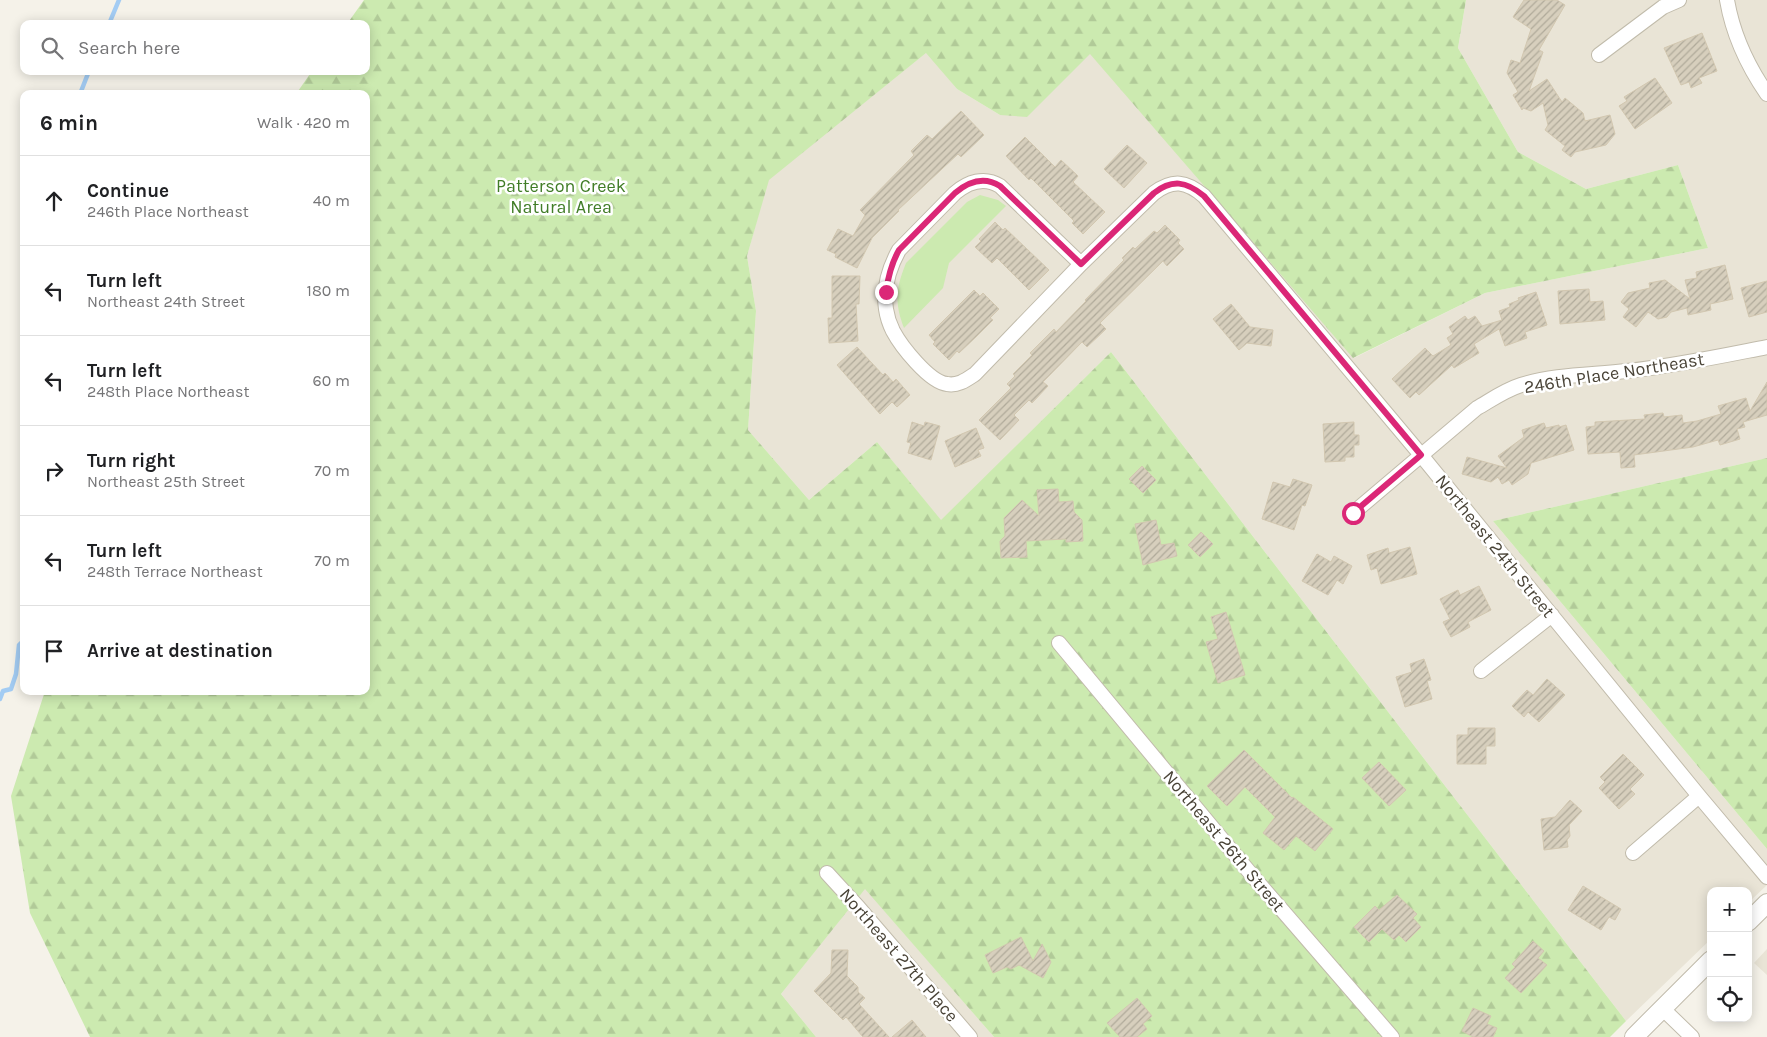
<!DOCTYPE html>
<html lang="en">
<head>
<meta charset="utf-8">
<style>
  body { margin:0; font-family:Karla,sans-serif; background:#f6f6f6; color:#202124 }
  .controls { position:absolute; right:15px; bottom:15px; display:grid; overflow:hidden; border-radius:10px; box-shadow:0 2px 12px #0003 }
  .controls button { width:45px; height:45px; display:grid; place-items:center; padding:0; border:0; border-bottom:1px solid #e0e0e0; background:#fff; color:#202124; font:25px sans-serif }
  .stop { position:absolute; width:15px; height:15px; margin:-11px; border:4px solid #db2777; border-radius:50%; background:#fff }
  .stop.end { background:#db2777; border-color:#fff; box-shadow:0 1px 5px #0008 }
  .list { margin:0; padding:0; list-style:none }
  h2 { display:flex; justify-content:space-between; align-items:center; height:65px; margin:0; padding:0 20px; font-size:21px }
  h2 small { font-size:16px; font-weight:400; color:#757577 }
  .list li { display:grid; grid-template-columns:32px 1fr auto; gap:15px; align-items:center; box-sizing:border-box; height:90px; padding:0 20px; border-top:1px solid #e0e0e0 }
  .list b { display:block; font-size:19px; white-space:nowrap }
  .list p { margin:0; font-size:16px; white-space:nowrap; color:#757577 }
  .list em { font-size:16px; font-style:normal; color:#757577 }
  .icon { flex:none; width:28px; height:28px; fill:none; stroke:currentColor; stroke-width:2; stroke-linecap:round; stroke-linejoin:round }
  .map { position:relative; flex:none; width:1767px; height:1037px; overflow:hidden }
  .search { position:absolute; background:#fff; box-shadow:0 2px 12px #0003; left:20px; top:20px; width:350px; height:55px; display:flex; align-items:center; gap:12px; box-sizing:border-box; padding:0 18px; border-radius:10px; color:#757577; font-size:19px }
  .panel { position:absolute; background:#fff; box-shadow:0 2px 12px #0003; left:20px; top:90px; width:350px; height:605px; border-radius:10px }
  .map>svg:first-child { display:block }
  .residential { fill:#e9e4d6 }
  .green { fill:#cceab0 }
  .forest { fill:url(#forest-firs) }
  .lines { fill:none; stroke-linecap:round; stroke-linejoin:round }
  .stream { stroke:#a3ccf3; stroke-width:4.5 }
  .building { fill:url(#building-hatch); stroke:#d2c7b0 }
  .minor-casing { stroke:#c1bbab; stroke-width:16 }
  .tertiary-casing { stroke:#c1bbab; stroke-width:20 }
  .minor { stroke:#fff; stroke-width:14 }
  .tertiary { stroke:#fff; stroke-width:18 }
  .route { stroke:#db2777; stroke-width:6 }
  .labels { text-anchor:middle; stroke-width:5; stroke-linejoin:round; paint-order:stroke }
  .park-label { font-size:18px; fill:#417d27; stroke:#fff }
  .street-label { font-size:18px; fill:#494337; stroke:#fff }
</style>
</head>
<body>
<div class="map">
<svg width="1767" height="1037" viewBox="0 0 1767 1037">
  <defs>
    <pattern id="forest-firs" width="22" height="20" patternUnits="userSpaceOnUse" patternTransform="scale(1.25)"><rect width="22" height="20" fill="#cceab0"/><path d="M5 1l3.5 6h-7zM16 11l3.5 6h-7z" fill="#b1ca98"/></pattern>
    <pattern id="building-hatch" width="6" height="6" patternUnits="userSpaceOnUse" patternTransform="scale(1.25)"><rect width="6" height="6" fill="#d7cfbd"/><path d="M-1 1l2-2M0 6l6-6M5 7l2-2" fill="none" stroke="#b0aa9a"/></pattern>
  </defs>
  <rect width="100%" height="100%" fill="#f5f2e9"/>
  <path class="residential" d="M1466 0H1767V458L1493 521 1767 849V885L1748 903V891H1711V939L1626 1021 1111 352 941 521 877 442 809 500 748 430 756 311 747 256 768 180 927 52 957 89 1000 115 1090 53 1354 358 1485 293 1708 248 1678 165 1586 189 1518 152 1458 48Z
    M865 888 994 1037H816L781 994Z
    M1767 949V975L1754 963Z"/>
  <path class="green" d="M980 195 998 200 1006 206 949 263 943 288 904 328C894 302 896 288 906 263L967 202Z"/>
  <path class="forest" d="M364 0H1466L1458 48 1518 152 1586 189 1678 165 1708 248 1485 293 1353 358 1090 54 1027 117 1000 115 957 89 926 53 769 180 747 256 756 311 748 430 809 500 877 442 941 520 1111 352 1626 1021 1610 1037H994L865 889 781 994 816 1037H90L30 913 11 796 45 691H366V94H296L312 71H366V24H347Z
    M1767 458V849L1493 521Z"/>
  <g class="lines">
    <path class="stream" d="M109 24 119 0
      M80 94 89 71
      M0 699 3 691 11 689 16 674 19 645 24 640"/>
  </g>
  <path class="building" d="M1524 0H1557L1565 5 1539 50 1543 52 1529 91 1547 79 1562 102 1565 98 1583 113 1585 121 1610 115 1615 134 1606 145 1575 152 1571 157 1562 150 1565 146 1545 130 1548 125 1543 103 1531 111 1523 108 1522 110 1513 95 1518 92 1507 73 1511 60 1520 63 1531 29 1513 17Z
    M1702 33 1717 71 1699 78 1702 83 1691 88 1689 82 1681 85 1664 48Z
    M1655 78 1672 103 1635 129 1619 106 1627 101 1624 97Z
    M961 111 984 135 961 157 958 154 898 210 899 211 872 238 857 268 835 257 836 254 827 250 838 229 853 236 865 215 860 210 914 155 911 151 927 135 932 139Z
    M1025 137 1055 167 1061 160 1078 176 1073 182 1105 212 1083 234 1072 223 1074 221 1031 178 1029 180 1006 156Z
    M1127 145 1147 163 1124 188 1104 169Z
    M995 222 1003 230 1005 228 1049 270 1029 290 997 258 992 263 975 247 981 241 979 239Z
    M1165 225 1180 240 1178 243 1184 249 1167 266 1163 261 1100 323 1106 329 1087 347 1082 342 1043 382 1048 386 1032 403 1029 400 1014 415 1019 420 1000 440 979 420 1011 388 1007 384 1015 376 1013 374 1032 355 1030 353 1054 329 1056 332 1086 301 1085 300 1124 260 1122 258 1133 247 1135 249 1154 231 1157 233Z
    M1725 265 1733 299 1710 304 1711 310 1688 315 1687 308 1671 312 1667 317 1658 319 1648 312 1636 327 1623 317 1629 309 1621 302 1628 293 1650 288 1649 283 1665 280 1690 299 1685 280 1697 278 1696 272Z
    M832 276H860L859 304H856L858 341 829 343 828 318H832Z
    M1767 281V312L1749 317 1741 288Z
    M1589 289 1590 302 1603 301 1605 320 1560 324 1558 291Z
    M974 290 980 296 983 293 999 309 990 318 993 320 978 335 959 353 957 351 949 360 933 344 935 342 929 335Z
    M1536 292 1547 325 1525 332 1527 338 1505 346 1499 329 1474 344 1479 353 1454 368 1452 365 1419 395 1416 392 1410 398 1392 379 1425 348 1433 356 1451 345 1447 338 1453 334 1449 327 1465 316 1468 320 1475 316 1482 326 1502 320 1499 311 1510 307 1509 304 1519 300 1518 298Z
    M1231 304 1250 327 1273 330 1271 346 1247 343 1239 350 1213 319Z
    M857 347 883 375 885 373 893 382 896 379 910 395 897 407 892 402 880 414 837 365Z
    M1767 382V415L1743 422 1745 427 1737 429 1740 439 1720 445 1718 440 1693 447 1634 455 1635 467 1621 468 1620 452 1588 454 1586 427 1595 426V422L1645 419 1644 415 1663 413 1664 417 1682 415 1683 423 1697 421 1721 414 1718 406 1746 398 1750 411Z
    M912 422 924 426 925 422 940 426 931 460 908 453 911 443 907 442Z
    M1354 422V435H1359V445H1354V457H1345V461L1325 462 1323 424Z
    M1544 423 1546 428 1559 425V427L1566 425 1574 450 1531 463 1528 474 1512 485 1509 480 1502 484 1498 477 1491 482 1462 474 1467 457 1507 468 1498 456 1524 437 1522 430Z
    M976 428 984 448 978 450 981 456 955 467 945 441Z
    M1142 466 1156 480 1143 493 1129 479Z
    M1293 479 1312 485 1305 506 1302 505 1294 530 1262 519 1273 482 1290 487Z
    M1058 489 1059 502 1073 501 1074 512 1082 520 1083 541 1066 542V539L1026 541 1027 557 1001 558 1000 541 1005 536 1004 518 1022 500 1039 516 1037 490Z
    M1156 520 1161 545 1174 543 1177 556 1143 565 1135 524Z
    M1201 532 1213 544 1200 557 1188 545Z
    M1410 547 1417 574 1381 584 1377 568 1371 570 1367 555 1388 548 1389 553Z
    M1317 554 1331 562 1334 556 1352 566 1343 584 1337 580 1328 595 1302 581Z
    M1479 586 1491 610 1468 622 1470 627 1451 637 1443 622 1450 619 1440 599 1458 590 1460 595Z
    M1226 612 1245 675 1218 683 1206 642 1218 639 1211 617Z
    M1424 659 1431 680 1427 681 1432 699 1405 707 1396 677 1412 672 1410 664Z
    M1547 679 1565 695 1539 722 1528 712 1524 717 1512 706 1527 690 1533 695Z
    M1468 728H1495V746H1486V764H1457V735H1468Z
    M1244 750 1292 798 1293 797 1333 829 1315 851 1296 836 1284 850 1263 833 1275 817 1245 787 1227 806 1207 786Z
    M1623 754 1644 775 1630 789 1635 794 1619 809 1599 788 1605 782 1600 777Z
    M1379 762 1406 790 1389 806 1362 778Z
    M1570 800 1582 811 1569 825 1570 836 1567 840 1568 847 1544 850 1541 819 1555 817Z
    M1583 886 1621 909 1615 920 1609 917 1601 930 1568 910Z
    M1397 895 1417 914 1413 918 1421 927 1406 942 1399 935 1394 940 1382 929 1369 942 1354 927 1375 906 1379 910Z
    M1021 937 1033 961 1042 944 1051 962 1043 978 1019 965 1011 969 1007 967 993 973 985 955Z
    M1533 941 1544 951 1538 958 1547 965 1521 993 1505 978 1515 967 1512 964Z
    M832 950H848L847 976 858 987V992L865 998 859 1004 889 1037H863L846 1017 843 1020 814 991 831 973Z
    M1137 998 1152 1016 1143 1024 1147 1029 1137 1037H1120L1107 1023Z
    M1473 1008 1491 1016 1487 1024 1497 1028 1493 1037H1473L1462 1031Z
    M912 1020 926 1037H892Z"/>
  <g class="lines">
    <g class="minor-casing">
      <path id="minor" d="M1727 0C1733 35 1747 65 1767 94
        M1599 55 1663 7 1679 0
        M1081 264 1000 186C984 176 968 182 955 193L899 250C889 268 883 289 886 309 887 316 890 325 893 331 901 346 929 382 947 384 958 386 966 380 975 374L1081 264 1154 193C1173 179 1186 181 1204 196L1421 455 1699 796 1767 877
        M1353 513 1477 408C1491 400 1505 390 1521 385 1555 374 1592 375 1627 371 1674 366 1721 356 1767 347
        M1059 643 1256 880 1392 1037
        M1481 671 1552 615
        M1633 853 1699 796
        M827 873 859 908 970 1037
        M1663 1009 1692 1037"/>
    </g>
    <g class="tertiary-casing">
      <path id="tertiary" d="M1748 922 1767 903
        M1634 1037 1711 960"/>
    </g>
    <use href="#minor" class="minor"/>
    <use href="#tertiary" class="tertiary"/>
  </g>
  <g class="lines">
    <path class="route" d="M886 292C888 277 891 264 899 250L955 193C968 182 984 176 1000 186L1081 264 1154 193C1172 179 1186 181 1204 196L1421 455 1353 513"/>
  </g>
  <g class="labels">
    <g class="park-label">
      <text x="561" y="192">Patterson Creek<tspan x="561" dy="21">Natural Area</tspan></text>
    </g>
    <g class="street-label">
      <text transform="translate(1614 373) rotate(-9)" y="6">246th Place Northeast</text>
      <text transform="translate(1495 546) rotate(51)" y="6">Northeast 24th Street</text>
      <text transform="translate(1224 841) rotate(50)" y="6">Northeast 26th Street</text>
      <text transform="translate(899 955) rotate(49)" y="6">Northeast 27th Place</text>
    </g>
  </g>
</svg>
<div class="controls">
<button>+</button>
<button>−</button>
<button><svg class="icon" aria-label="locate" viewBox="0 0 24 24"><circle cx="12" cy="12" r="6"/><path d="M12 2v4M12 18v4M2 12h4M18 12h4"/></svg></button>
</div>
<div class="stop" style="left:1353px;top:513px"></div>
<div class="stop end" style="left:886px;top:292px"></div>
<div class="search"><svg class="icon" aria-label="search" viewBox="0 0 24 24"><circle cx="10" cy="10" r="6"/><path d="M15 15l6 6"/></svg>Search here</div>
<section class="panel">
<h2>6 min<small>Walk · 420 m</small></h2>
<ul class="list">
<li><svg class="icon" aria-label="ahead" viewBox="0 0 24 24"><path d="M12 20V5M6 11l6-6 6 6"/></svg><div><b>Continue</b><p>246th Place Northeast</p></div><em>40 m</em></li>
<li><svg class="icon" aria-label="left" viewBox="0 0 24 24"><path d="M17 20v-9H6M10 6l-5 5 5 5"/></svg><div><b>Turn left</b><p>Northeast 24th Street</p></div><em>180 m</em></li>
<li><svg class="icon" aria-label="left" viewBox="0 0 24 24"><path d="M17 20v-9H6M10 6l-5 5 5 5"/></svg><div><b>Turn left</b><p>248th Place Northeast</p></div><em>60 m</em></li>
<li><svg class="icon" aria-label="right" viewBox="0 0 24 24"><path d="M7 20v-9h11M14 6l5 5-5 5"/></svg><div><b>Turn right</b><p>Northeast 25th Street</p></div><em>70 m</em></li>
<li><svg class="icon" aria-label="left" viewBox="0 0 24 24"><path d="M17 20v-9H6M10 6l-5 5 5 5"/></svg><div><b>Turn left</b><p>248th Terrace Northeast</p></div><em>70 m</em></li>
<li><svg class="icon" aria-label="arrive" viewBox="0 0 24 24"><path d="M6 21V4h12l-3 4 3 4H6"/></svg><div><b>Arrive at destination</b></div></li>
</ul>
</section>
</div>
</body>
</html>
